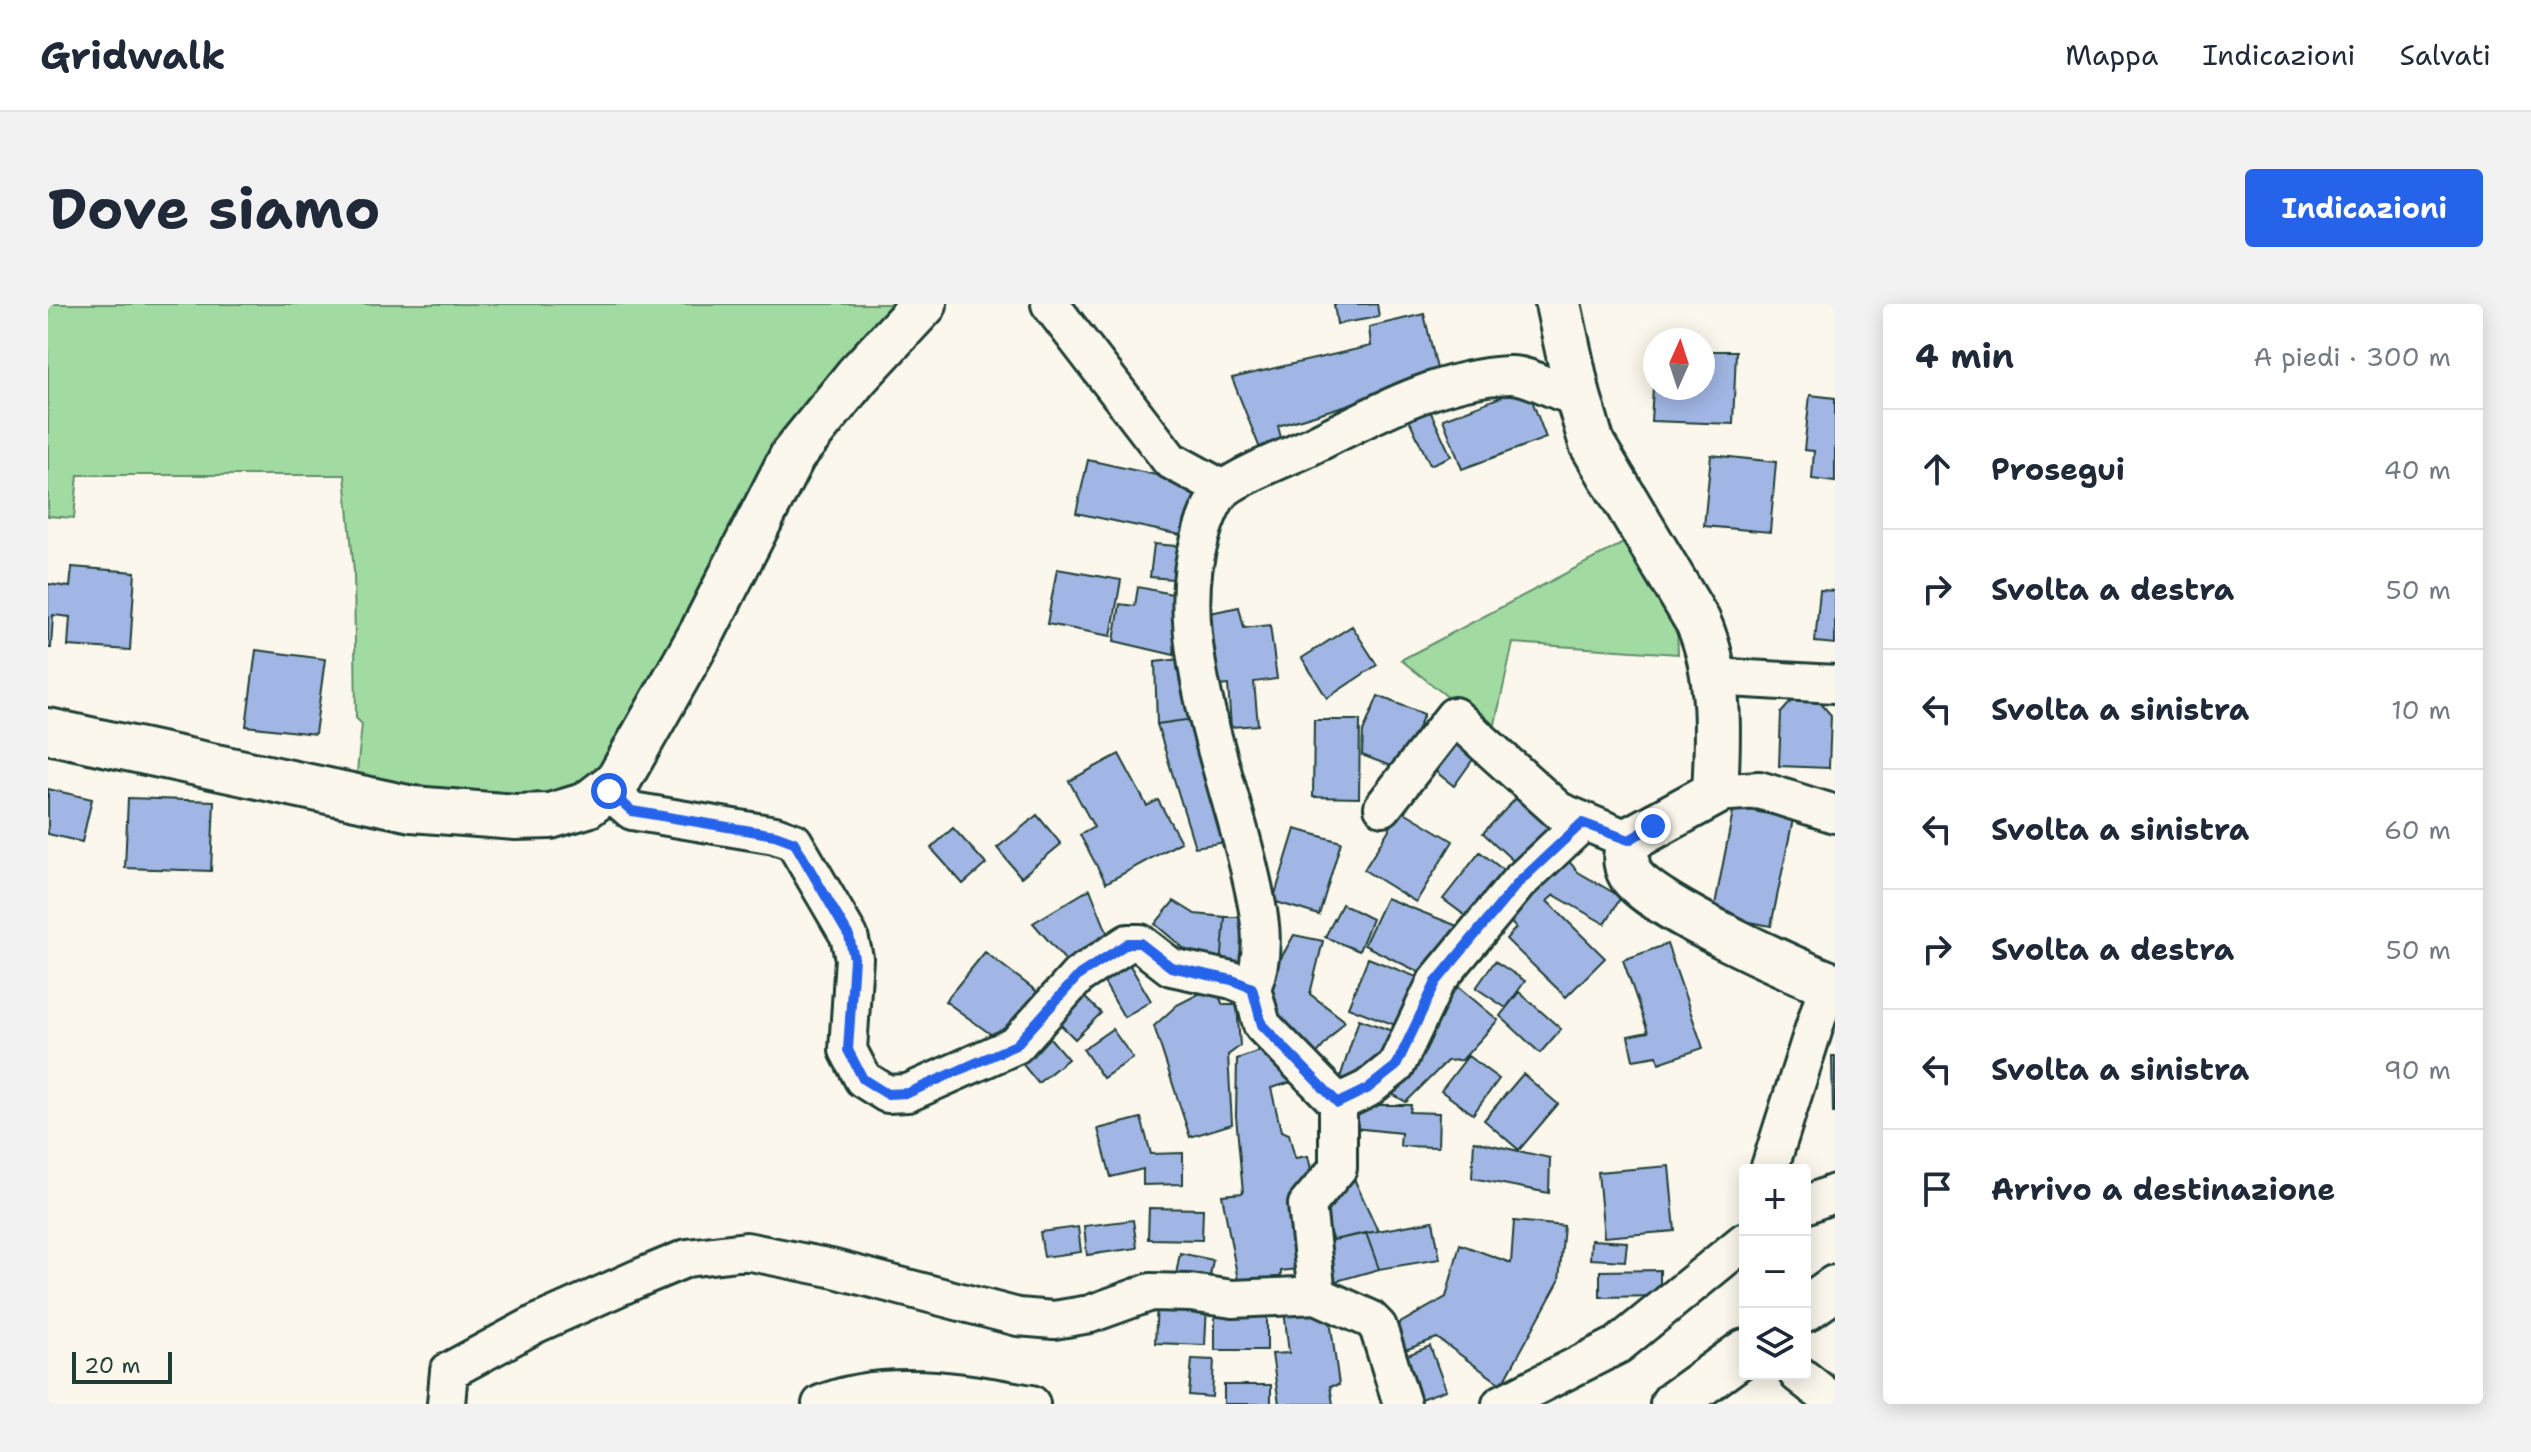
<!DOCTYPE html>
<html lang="it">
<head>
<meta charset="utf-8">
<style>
  body { margin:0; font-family:"Shantell Sans",sans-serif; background:#f2f2f3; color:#1f2937 }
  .controls { position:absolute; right:24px; bottom:24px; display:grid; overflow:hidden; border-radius:8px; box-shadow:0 4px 20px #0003 }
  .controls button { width:72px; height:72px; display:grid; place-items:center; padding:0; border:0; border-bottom:2px solid #e0e1e3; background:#fff; color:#1f2937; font:40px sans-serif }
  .compass { position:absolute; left:1595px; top:24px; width:72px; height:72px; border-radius:50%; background:#fff; box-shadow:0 4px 20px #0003; rotate:3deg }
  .scale { position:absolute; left:24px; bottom:20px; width:100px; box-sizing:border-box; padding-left:8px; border:4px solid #1f3d34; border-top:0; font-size:22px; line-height:28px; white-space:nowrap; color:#1f3d34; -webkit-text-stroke:6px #fbf7ec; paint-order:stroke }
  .stop { position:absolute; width:24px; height:24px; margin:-18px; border:6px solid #2563eb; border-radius:50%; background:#fff }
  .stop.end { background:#2563eb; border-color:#fff; box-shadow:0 2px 8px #0008 }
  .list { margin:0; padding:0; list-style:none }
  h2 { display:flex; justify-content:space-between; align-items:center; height:104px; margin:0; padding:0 32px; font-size:34px }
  h2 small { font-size:26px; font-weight:400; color:#747a83 }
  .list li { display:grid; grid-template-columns:52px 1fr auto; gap:24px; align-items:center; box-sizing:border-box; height:120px; padding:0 32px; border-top:2px solid #e0e1e3 }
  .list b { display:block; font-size:30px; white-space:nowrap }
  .list em { font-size:26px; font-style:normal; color:#747a83 }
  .icon { flex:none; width:44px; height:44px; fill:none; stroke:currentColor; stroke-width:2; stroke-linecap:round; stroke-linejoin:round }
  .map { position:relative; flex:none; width:1787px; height:1100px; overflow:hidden; border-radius:8px }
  header { display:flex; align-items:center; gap:48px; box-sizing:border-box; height:112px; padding:0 40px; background:#fff; border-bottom:2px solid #e0e1e3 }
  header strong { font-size:38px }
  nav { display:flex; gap:44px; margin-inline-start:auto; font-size:28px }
  .intro { display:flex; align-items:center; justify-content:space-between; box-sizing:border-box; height:192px; padding:0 48px }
  h1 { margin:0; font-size:56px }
  .button { padding:20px 36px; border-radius:8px; background:#2563eb; color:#fff; font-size:28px; font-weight:700 }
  main { display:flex; gap:48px; padding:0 48px }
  aside { flex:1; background:#fff; border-radius:8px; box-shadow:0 4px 20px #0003 }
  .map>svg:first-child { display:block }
  .green { fill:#a1dba1; stroke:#608c6a; stroke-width:2 }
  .building { fill:#a1b6e4; stroke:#1f3d34; stroke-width:2 }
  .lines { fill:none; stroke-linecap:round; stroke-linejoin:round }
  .minor-casing { stroke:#1f3d34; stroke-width:42 }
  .tertiary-casing { stroke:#1f3d34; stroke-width:50 }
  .minor { stroke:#fbf7ec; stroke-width:36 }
  .tertiary { stroke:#fbf7ec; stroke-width:44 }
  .route { stroke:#2563eb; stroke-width:10 }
</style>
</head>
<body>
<header>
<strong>Gridwalk</strong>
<nav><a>Mappa</a><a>Indicazioni</a><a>Salvati</a></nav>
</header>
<div class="intro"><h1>Dove siamo</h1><a class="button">Indicazioni</a></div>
<main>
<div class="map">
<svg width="1787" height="1100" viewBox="0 0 1787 1100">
  <rect width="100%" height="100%" fill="#fbf7ec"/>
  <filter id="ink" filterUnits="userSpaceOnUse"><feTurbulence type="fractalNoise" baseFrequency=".0125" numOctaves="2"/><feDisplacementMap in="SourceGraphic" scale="16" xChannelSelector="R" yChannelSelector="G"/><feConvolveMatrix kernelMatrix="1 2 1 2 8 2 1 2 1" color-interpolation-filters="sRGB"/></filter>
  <g filter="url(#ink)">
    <path class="green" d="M0 0H856L560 465 532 490 483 498 307 487 314 420 308 414 306 268 297 171H30L26 214 0 212Z
      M1579 237 1629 321 1630 350 1465 339 1445 429 1353 356Z"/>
    <path class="building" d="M1286 0H1329L1331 13 1289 20Z
      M1376 10 1391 73 1230 122 1235 142 1215 152 1184 74 1323 42 1321 23Z
      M1655 47H1688L1685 120 1603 117 1605 83 1655 84Z
      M1479 83 1498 134 1414 165 1395 115Z
      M1762 91 1787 94V178L1764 175 1766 147 1756 146Z
      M1379 100 1403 152 1382 161 1358 109Z
      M1663 151 1728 158 1722 228 1656 222Z
      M1040 156 1158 182 1147 234 1028 209Z
      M1106 240 1139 243 1136 276 1102 273Z
      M24 263 87 268 82 346 20 342 22 313 5 311 3 344H0V280L22 283Z
      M1009 265 1073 276 1063 332 999 320Z
      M1090 283 1134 292 1126 351 1066 337 1072 300 1087 302Z
      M1772 286 1787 287V340L1767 338Z
      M1191 303 1196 324 1222 321 1229 375 1206 378 1210 421 1183 423 1180 381 1171 382 1167 346 1157 310Z
      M1304 322 1329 361 1279 394 1254 354Z
      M208 346 277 355 267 430 198 422Z
      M1141 354 1152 414 1109 420 1107 358Z
      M1330 392 1376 410 1353 466 1314 451 1315 428Z
      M1747 393 1768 394 1783 411 1781 464 1731 462 1733 409Z
      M1152 414 1185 537 1147 543 1109 420Z
      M1266 416H1312L1311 494 1265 493Z
      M1405 434 1428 451 1406 482 1383 464Z
      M1071 450 1099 502 1110 496 1133 538 1058 579 1032 531 1046 523 1021 477Z
      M0 485 44 495 34 538 0 530Z
      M1475 487 1511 521 1472 563 1435 529Z
      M80 494 166 497 163 567 77 564Z
      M1686 503 1745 515 1723 622 1665 611Z
      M1353 506 1405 537 1368 598 1316 566Z
      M989 511 1013 540 973 573 949 544Z
      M905 524 938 560 915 580 883 544Z
      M1247 525 1293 538 1271 611 1225 597Z
      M1512 547 1530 568 1573 593 1557 620 1506 591 1499 597 1557 654 1518 693 1458 635 1468 624 1456 611Z
      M1432 548 1463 572 1427 619 1395 595Z
      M1042 585 1064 641 1024 664 985 619Z
      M1338 594 1412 623 1377 671 1316 641Z
      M1126 597 1147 610 1177 613 1173 663 1159 664 1107 620Z
      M1294 600 1324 615 1311 647 1277 633Z
      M1177 613H1203L1204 665 1173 663Z
      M1246 631 1275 637 1262 690 1297 717 1266 753 1221 702 1219 679Z
      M1619 640 1655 744 1611 759 1609 752 1585 756 1580 732 1600 728 1575 656Z
      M937 648 1000 696 959 742 897 697Z
      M1077 653 1103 697 1076 713 1050 668Z
      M1320 654 1379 677 1360 726 1300 703Z
      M1447 657 1477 677 1458 704 1428 684Z
      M1402 676 1450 716 1414 756 1399 757 1358 798 1334 784Z
      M1166 682 1175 701H1189L1192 742 1180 751 1184 820 1142 833 1106 722 1129 701Z
      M1030 687 1053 709 1027 735 1004 712Z
      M1471 688 1513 725 1492 749 1452 712Z
      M1311 715 1355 731 1304 788 1291 777Z
      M1064 725 1085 754 1055 774 1035 745Z
      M996 727 1020 755 990 779 967 751Z
      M1220 744 1254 775 1223 784 1233 827 1241 830 1247 854 1260 852 1267 883 1249 965 1233 967 1232 991 1193 992 1174 891 1195 889 1188 812 1189 755Z
      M1420 752 1451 775 1425 810 1393 787Z
      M1784 752H1787V809H1785Z
      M1475 770 1510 800 1471 846 1436 816Z
      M1311 801H1363L1362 808 1391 809 1390 843 1352 842 1353 829 1306 824Z
      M1093 814 1103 850 1135 849V880L1095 881V865L1063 873 1050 825Z
      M1426 837 1502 854 1501 889 1424 874Z
      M1621 862 1627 927 1556 933 1550 868Z
      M1302 866 1330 927 1285 936 1271 908Z
      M1101 904 1155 905 1154 936 1100 935Z
      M1271 908 1285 936 1318 929 1331 965 1278 980Z
      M1085 916 1089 944 1039 951 1036 922Z
      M1385 917 1392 955 1331 965 1318 929Z
      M1466 917 1516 922 1511 977 1454 1081 1389 1034 1352 1048 1340 1026 1398 993 1412 940 1463 959Z
      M1030 923 1033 948 996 953 992 928Z
      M1543 936 1579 938 1577 957 1542 955Z
      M1132 949 1165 956 1160 982 1127 976Z
      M1612 966V992L1552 993V967Z
      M1109 999 1159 1001 1157 1041 1107 1039Z
      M1280 1001 1291 1081 1282 1082 1285 1100H1231L1224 1050 1241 1049 1236 1006Z
      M1167 1004H1219V1046H1167Z
      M1382 1042 1398 1086 1358 1100 1342 1058Z
      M1144 1055 1166 1056 1164 1093 1141 1091Z
      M1176 1081H1223V1100H1176Z"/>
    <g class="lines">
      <g class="minor-casing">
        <path id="minor" d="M1002 0 1122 156 1175 185
          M1665 373 1787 380
          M561 487 584 507 727 531 746 538 801 632 806 654 800 746 815 775 839 790 860 789 968 741 1031 671 1080 639H1092L1123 663 1184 676 1204 684 1214 721 1290 799V864L1259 901 1269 991 1322 1015 1330 1023 1354 1100
          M1667 489 1711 486 1787 510
          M1335 503 1406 412 1511 507 1581 536
          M1204 684C1221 643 1210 602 1200 560 1177 465 1122 329 1152 235 1156 219 1164 197 1175 186 1189 173 1237 154 1257 145 1320 114 1388 74 1461 71 1484 70 1507 90 1530 92
          M1290 799 1319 785 1348 762 1388 678 1470 579 1534 519
          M1721 866 1780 680
          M1757 901 1787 889
          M1750 1070 1787 1099
          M398 1100 401 1067 488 1020 591 974 639 954 698 947 783 964 970 1013 1006 1016 1042 1010 1103 988 1142 989 1185 995 1269 991
          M773 1100C838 1073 916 1088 983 1100
          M1453 1100 1570 1041 1697 937"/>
      </g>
      <g class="tertiary-casing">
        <path id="tertiary" d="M1510 0 1530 92 1544 140 1650 318C1673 369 1670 434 1667 489L1581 536C1578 549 1576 559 1583 571 1598 600 1751 669 1787 682
          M0 427 364 505 468 513 502 512 539 501 570 477 655 327 745 151 809 72 876 0
          M1757 1005 1787 984
          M1625 1100 1697 1048"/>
      </g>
      <use href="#minor" class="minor"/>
      <use href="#tertiary" class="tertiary"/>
    </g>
  </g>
  <g class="lines" filter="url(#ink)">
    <path class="route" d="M561 487 584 507 727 531 746 538 801 632 806 654 800 746 815 775 839 790 860 789 968 741 1031 671 1080 639H1092L1123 663 1184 676 1204 684 1214 721 1290 799 1319 785 1348 762 1388 678 1470 579 1534 519 1581 536 1605 522"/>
  </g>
</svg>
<div class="controls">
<button>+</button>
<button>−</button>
<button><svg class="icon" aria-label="layers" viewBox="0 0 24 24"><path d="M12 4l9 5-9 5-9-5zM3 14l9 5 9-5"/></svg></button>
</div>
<svg class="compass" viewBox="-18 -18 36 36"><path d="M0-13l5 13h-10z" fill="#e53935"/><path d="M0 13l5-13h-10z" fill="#747a83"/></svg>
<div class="scale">20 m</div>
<div class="stop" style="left:561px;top:487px"></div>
<div class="stop end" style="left:1605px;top:522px"></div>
</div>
<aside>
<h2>4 min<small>A piedi · 300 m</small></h2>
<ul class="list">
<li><svg class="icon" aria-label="ahead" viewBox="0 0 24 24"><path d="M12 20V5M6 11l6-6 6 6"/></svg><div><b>Prosegui</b></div><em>40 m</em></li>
<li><svg class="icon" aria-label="right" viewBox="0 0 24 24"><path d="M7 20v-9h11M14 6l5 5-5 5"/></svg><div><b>Svolta a destra</b></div><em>50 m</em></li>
<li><svg class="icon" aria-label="left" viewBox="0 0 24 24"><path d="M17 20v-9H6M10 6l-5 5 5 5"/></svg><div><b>Svolta a sinistra</b></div><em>10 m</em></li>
<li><svg class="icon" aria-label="left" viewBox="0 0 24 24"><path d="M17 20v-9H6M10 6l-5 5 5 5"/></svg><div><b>Svolta a sinistra</b></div><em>60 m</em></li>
<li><svg class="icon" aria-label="right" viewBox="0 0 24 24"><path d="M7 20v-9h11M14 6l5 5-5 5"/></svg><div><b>Svolta a destra</b></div><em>50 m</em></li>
<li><svg class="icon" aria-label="left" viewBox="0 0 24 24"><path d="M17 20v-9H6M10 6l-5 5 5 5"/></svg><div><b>Svolta a sinistra</b></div><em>90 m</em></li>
<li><svg class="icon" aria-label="arrive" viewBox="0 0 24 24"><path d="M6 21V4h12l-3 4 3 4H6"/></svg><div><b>Arrivo a destinazione</b></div></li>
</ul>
</aside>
</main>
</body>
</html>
